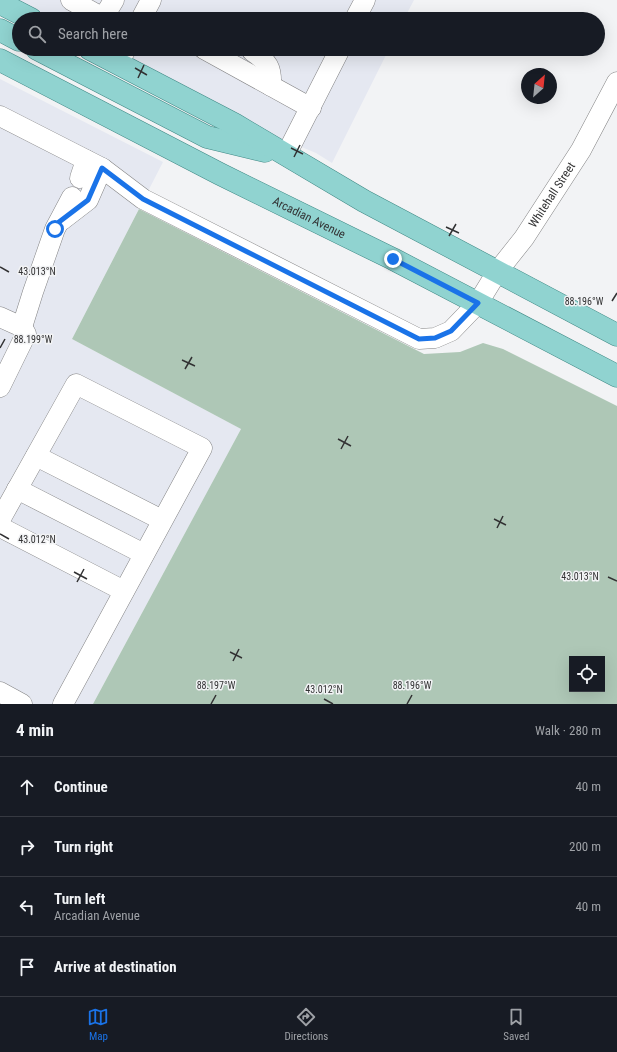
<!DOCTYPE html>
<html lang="en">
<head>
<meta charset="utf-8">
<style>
  body { margin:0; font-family:"Roboto Condensed",sans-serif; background:#242831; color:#f1f3f6 }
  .controls { position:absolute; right:12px; bottom:12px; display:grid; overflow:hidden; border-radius:0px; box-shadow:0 4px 16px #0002 }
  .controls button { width:36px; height:36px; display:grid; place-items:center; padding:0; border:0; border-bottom:1px solid #363941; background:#171b24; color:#f1f3f6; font:20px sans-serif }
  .compass { position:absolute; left:521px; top:68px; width:36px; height:36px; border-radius:50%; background:#171b24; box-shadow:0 4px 16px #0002; rotate:27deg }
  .stop { position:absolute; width:12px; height:12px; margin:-9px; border:3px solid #1a73e8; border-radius:50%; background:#fff }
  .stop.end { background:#1a73e8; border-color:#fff; box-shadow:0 1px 4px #0008 }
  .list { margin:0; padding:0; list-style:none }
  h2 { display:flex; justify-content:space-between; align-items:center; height:52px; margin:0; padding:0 16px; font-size:17px }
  h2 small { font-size:13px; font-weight:400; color:#9ea1a6 }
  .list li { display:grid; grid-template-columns:26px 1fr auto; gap:12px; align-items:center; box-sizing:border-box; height:60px; padding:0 16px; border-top:1px solid #363941 }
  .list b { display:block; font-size:15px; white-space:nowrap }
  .list p { margin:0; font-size:13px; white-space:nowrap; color:#9ea1a6 }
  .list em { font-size:13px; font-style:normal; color:#9ea1a6 }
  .icon { flex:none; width:22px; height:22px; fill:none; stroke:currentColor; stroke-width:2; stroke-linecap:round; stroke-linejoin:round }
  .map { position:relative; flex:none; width:617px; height:704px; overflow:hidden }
  .search { position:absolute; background:#171b24; box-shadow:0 4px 16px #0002; left:12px; right:12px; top:12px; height:44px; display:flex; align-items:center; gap:10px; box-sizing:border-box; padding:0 14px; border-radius:22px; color:#9ea1a6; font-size:15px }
  .sheet { height:292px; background:#171b24 }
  nav { display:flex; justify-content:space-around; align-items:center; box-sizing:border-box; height:56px; border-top:1px solid #363941; background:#171b24; font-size:11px; color:#9ea1a6 }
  nav a { display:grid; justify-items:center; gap:2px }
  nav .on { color:#1a73e8 }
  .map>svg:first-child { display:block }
  .built { fill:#e5e8f1 }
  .green { fill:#aec7b6; fill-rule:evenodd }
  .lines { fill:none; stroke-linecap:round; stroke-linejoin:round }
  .minor-casing { stroke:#838384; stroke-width:21 }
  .major-casing { stroke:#3f8884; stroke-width:23 }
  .minor { stroke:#fff; stroke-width:20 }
  .major { stroke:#90d3d0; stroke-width:22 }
  .route { stroke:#1a73e8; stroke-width:5 }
  .ticks { fill:none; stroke:#323233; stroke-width:1.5 }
  .labels { text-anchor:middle; stroke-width:3; stroke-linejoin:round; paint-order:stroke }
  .street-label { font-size:12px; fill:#323233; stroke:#f2f3f5 }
  .ticks-label { font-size:10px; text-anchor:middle; fill:#323233; stroke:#f2f3f5; stroke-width:3; stroke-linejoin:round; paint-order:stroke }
</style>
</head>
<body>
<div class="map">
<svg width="617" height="704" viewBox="0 0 617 704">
  <rect width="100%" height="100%" fill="#f2f3f5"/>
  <path class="built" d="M19 0H414L404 19H52L27 6Z
    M110 49H389L332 163 316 153 263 131Z
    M0 79 163 162 72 339 241 429 93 704H0Z"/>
  <path class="green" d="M139 209 424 354 460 352 483 343 503 349 617 406V704H93L241 429 72 339ZM572 659H602V689H572Z"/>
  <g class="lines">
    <g class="minor-casing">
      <g id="minor">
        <path d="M71 0 103 18 114 0"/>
        <path d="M141 19 151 0"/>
        <path d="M355 19 365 0"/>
        <path d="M204 49 311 108"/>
        <path d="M252 51C268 62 272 67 271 86"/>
        <path d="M118 64 126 49"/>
        <path id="s1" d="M0 116 102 168 143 199 419 339 435 338 451 331 478 303 497 272 524 238 581 150 617 82"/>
        <path d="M286 155 340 49"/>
        <path d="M80 178 86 160"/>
        <path d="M62 220 88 200 102 168"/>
        <path d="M0 317 22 327 26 334 0 387"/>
        <path d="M22 327 33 292 55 229 72 197"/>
        <path d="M36 456 162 520"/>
        <path d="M17 489 144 554"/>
        <path d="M0 520 76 384 202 448 63 704"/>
        <path d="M0 527 124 591"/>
        <path d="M0 692 22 704"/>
      </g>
    </g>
    <g class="major-casing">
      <g id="major">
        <path d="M0 3 31 19"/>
        <path d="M0 30 19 40"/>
        <path d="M37 49 207 137 265 151"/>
        <path d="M90 49 234 124 364 201 617 335"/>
        <path id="s2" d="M0 60 220 174 393 259 617 376"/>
      </g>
    </g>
    <use href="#minor" class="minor"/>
    <use href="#major" class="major"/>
  </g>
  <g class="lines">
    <path class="route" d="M55 229 59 222 88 200 102 168 143 199 419 339 435 338 451 331 478 303 393 259"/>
  </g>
  <path class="ticks" d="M135 68 147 75M138 78 144 65M291 148 303 154M294 157 300 145M446 227 459 233M449 236 456 224M0 267 9 272M612 301 617 293M0 348 5 339M182 360 195 366M185 369 192 357M338 439 351 446M341 449 348 436M494 519 506 525M497 528 503 516M0 534 9 539M74 572 87 579M608 577 617 581M77 582 84 569M230 652 242 658M233 661 239 649M324 699 333 704M211 704 216 695M407 704 412 695"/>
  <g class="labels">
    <g class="street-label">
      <text dy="4" stroke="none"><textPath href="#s1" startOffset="679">Whitehall Street</textPath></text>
      <text dy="4" stroke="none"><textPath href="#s2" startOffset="347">Arcadian Avenue</textPath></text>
    </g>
  </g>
  <g class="ticks-label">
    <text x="37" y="275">43.013°N</text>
    <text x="584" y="305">88.196°W</text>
    <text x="33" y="343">88.199°W</text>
    <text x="37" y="543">43.012°N</text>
    <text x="580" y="580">43.013°N</text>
    <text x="216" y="689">88.197°W</text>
    <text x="412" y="689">88.196°W</text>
    <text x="324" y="693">43.012°N</text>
  </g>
</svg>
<div class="controls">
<button><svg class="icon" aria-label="locate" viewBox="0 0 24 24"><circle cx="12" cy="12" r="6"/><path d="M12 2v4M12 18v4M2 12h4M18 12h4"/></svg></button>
</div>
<svg class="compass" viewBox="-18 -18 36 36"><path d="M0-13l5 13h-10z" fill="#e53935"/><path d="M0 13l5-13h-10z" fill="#9ea1a6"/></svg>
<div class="stop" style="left:55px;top:229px"></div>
<div class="stop end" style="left:393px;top:259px"></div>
<div class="search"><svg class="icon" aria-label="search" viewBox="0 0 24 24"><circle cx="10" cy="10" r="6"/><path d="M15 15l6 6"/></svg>Search here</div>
</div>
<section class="sheet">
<h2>4 min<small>Walk · 280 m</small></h2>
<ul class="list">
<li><svg class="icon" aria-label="ahead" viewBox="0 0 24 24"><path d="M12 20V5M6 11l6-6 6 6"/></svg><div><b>Continue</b></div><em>40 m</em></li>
<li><svg class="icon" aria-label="right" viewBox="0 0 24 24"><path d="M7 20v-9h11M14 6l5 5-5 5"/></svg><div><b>Turn right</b></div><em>200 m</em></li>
<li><svg class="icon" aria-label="left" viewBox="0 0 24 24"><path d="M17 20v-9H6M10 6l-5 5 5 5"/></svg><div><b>Turn left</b><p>Arcadian Avenue</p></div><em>40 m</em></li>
<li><svg class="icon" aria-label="arrive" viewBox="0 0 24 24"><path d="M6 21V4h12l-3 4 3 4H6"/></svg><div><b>Arrive at destination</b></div></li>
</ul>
</section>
<nav>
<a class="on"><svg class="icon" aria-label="map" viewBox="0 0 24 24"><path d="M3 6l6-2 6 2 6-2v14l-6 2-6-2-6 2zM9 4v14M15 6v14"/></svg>Map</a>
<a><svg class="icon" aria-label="directions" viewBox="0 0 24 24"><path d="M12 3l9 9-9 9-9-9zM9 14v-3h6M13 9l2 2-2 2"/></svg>Directions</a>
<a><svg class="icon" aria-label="saved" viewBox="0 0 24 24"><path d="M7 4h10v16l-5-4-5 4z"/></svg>Saved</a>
</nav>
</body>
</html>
